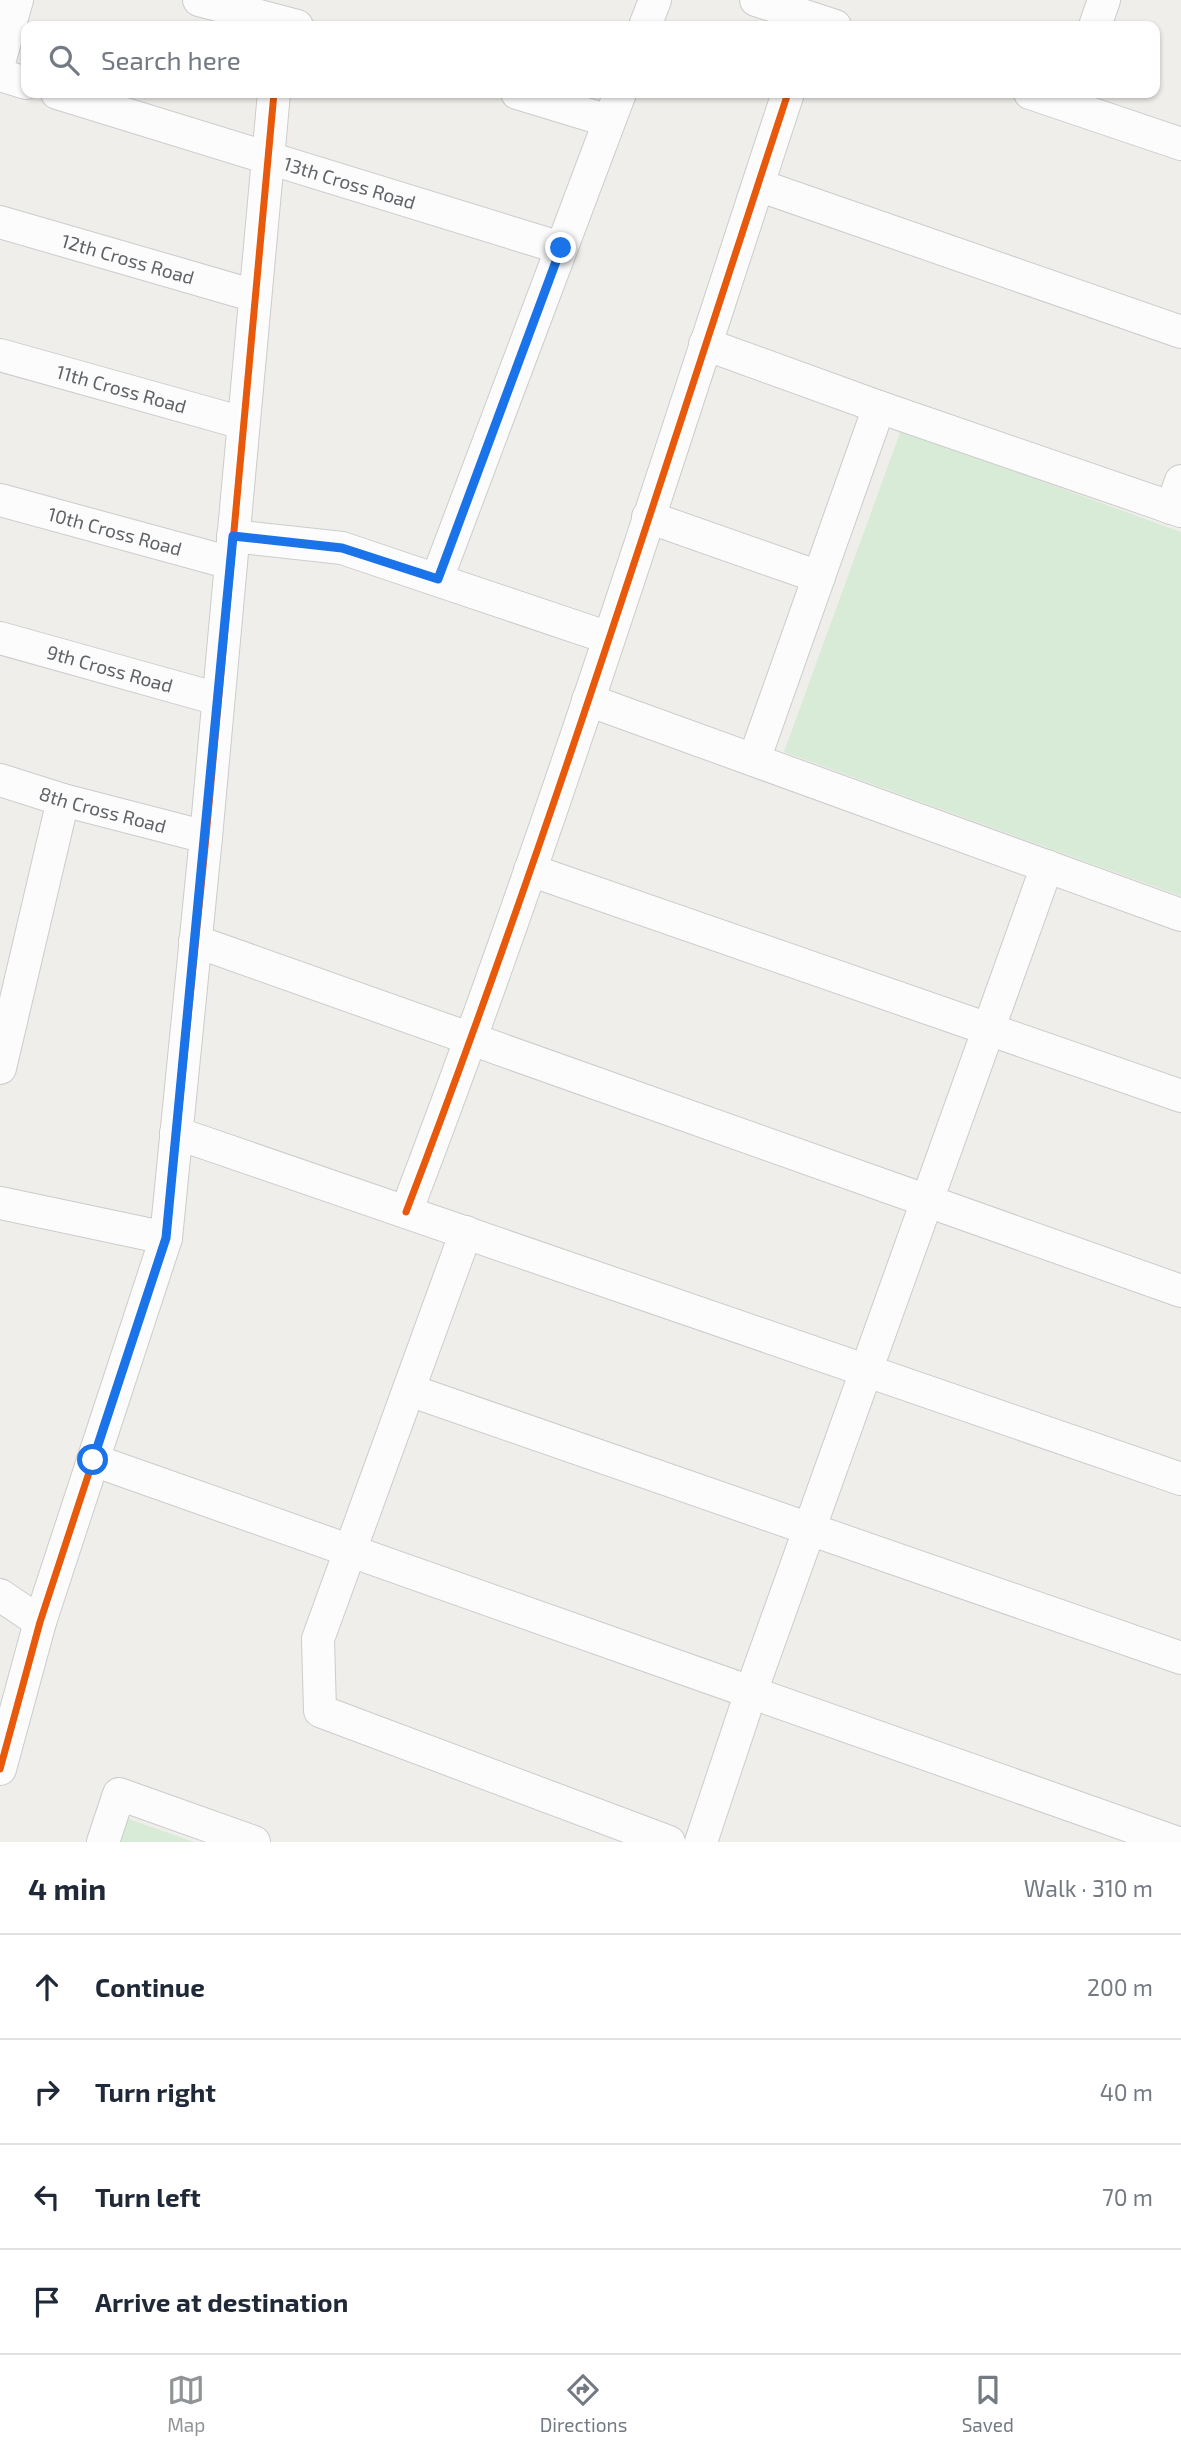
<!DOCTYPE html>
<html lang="en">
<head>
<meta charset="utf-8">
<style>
  body { margin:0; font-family:"Exo 2",sans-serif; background:#f6f6f7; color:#1f2937 }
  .stop { position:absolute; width:21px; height:21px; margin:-16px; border:5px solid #1a73e8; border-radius:50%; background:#fff }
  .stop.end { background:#1a73e8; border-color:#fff; box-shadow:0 2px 7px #0008 }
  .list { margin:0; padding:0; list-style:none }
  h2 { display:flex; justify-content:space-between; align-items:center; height:91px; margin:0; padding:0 28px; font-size:30px }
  h2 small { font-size:23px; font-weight:400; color:#747a83 }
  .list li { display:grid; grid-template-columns:46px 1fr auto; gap:21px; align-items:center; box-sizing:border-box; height:105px; padding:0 28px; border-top:2px solid #e0e1e3 }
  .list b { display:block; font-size:26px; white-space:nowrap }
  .list em { font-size:23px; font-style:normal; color:#747a83 }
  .icon { flex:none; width:38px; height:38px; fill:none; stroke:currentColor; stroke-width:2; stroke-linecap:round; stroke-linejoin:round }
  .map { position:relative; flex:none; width:1181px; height:1842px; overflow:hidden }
  .search { position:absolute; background:#fff; box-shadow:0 2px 5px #0004; left:21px; right:21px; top:21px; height:77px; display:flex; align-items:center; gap:18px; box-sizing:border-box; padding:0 24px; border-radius:14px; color:#747a83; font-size:26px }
  .sheet { height:511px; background:#fff }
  nav { display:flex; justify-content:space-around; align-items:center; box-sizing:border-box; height:98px; border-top:2px solid #e0e1e3; background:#fff; font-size:19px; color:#747a83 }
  nav a { display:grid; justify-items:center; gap:4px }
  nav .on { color:#919496 }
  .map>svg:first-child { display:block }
  .green { fill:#d8ebd6 }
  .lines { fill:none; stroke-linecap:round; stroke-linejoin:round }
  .street-casing { stroke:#cbcccc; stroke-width:34 }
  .street { stroke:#fdfcfc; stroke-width:32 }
  .cycleway-casing { stroke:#fff; stroke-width:11 }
  .cycleway { stroke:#e8590c; stroke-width:7 }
  .route { stroke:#1a73e8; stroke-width:9 }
  .labels { text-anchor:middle; stroke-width:5; stroke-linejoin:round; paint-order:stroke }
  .street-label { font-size:19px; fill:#5f6368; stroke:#fff }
</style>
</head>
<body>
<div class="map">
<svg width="1181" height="1842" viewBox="0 0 1181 1842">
  <rect width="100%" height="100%" fill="#efeeea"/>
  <path class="green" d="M901 430 1181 532V896L784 752Z
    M126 1818 194 1842H119Z"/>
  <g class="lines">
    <g class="street-casing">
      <g id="street">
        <path d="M199 0 297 26"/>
        <path d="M756 0 835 26"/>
        <path d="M645 26 655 0"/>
        <path d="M1095 26 1104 0"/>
        <path d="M0 59 17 0"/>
        <path d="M0 75 26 83"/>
        <path id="s1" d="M57 93 561 248"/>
        <path d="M517 93 609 121"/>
        <path d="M1030 93 1181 144"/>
        <path d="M758 185 1181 332"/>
        <path id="s2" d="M0 222 255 296"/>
        <path d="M705 344 879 407 1181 511"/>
        <path id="s3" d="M0 355 243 423"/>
        <path id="s4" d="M0 500 231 563"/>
        <path d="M1171 508 1181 481"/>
        <path d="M648 517 819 577"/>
        <path d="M233 536 342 548 609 638"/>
        <path d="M437 579 620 93"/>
        <path id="s5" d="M0 638 218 699"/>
        <path d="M588 700 1181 915"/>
        <path d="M754 760 879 407"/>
        <path id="s6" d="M0 780 63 800 206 837"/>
        <path d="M530 870 1181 1096"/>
        <path d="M195 941 1181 1291"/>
        <path d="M0 1068 63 800"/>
        <path d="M176 1133 1181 1479"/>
        <path d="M0 1203 166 1238"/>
        <path d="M406 1212C547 844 665 467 788 93"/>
        <path d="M466 1232 318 1639 320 1711 669 1842"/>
        <path d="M409 1390 1181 1658"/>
        <path d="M93 1460 1175 1842"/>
        <path d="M0 1595 40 1622"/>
        <path d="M0 1769 40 1622 166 1238 206 837 274 93"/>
        <path d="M103 1842 119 1794 254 1842"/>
        <path d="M701 1842 751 1692 1047 866"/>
      </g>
    </g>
    <use href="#street" class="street"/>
    <g class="cycleway-casing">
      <path id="cycleway" d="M406 1212C547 844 665 467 788 93
        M0 1769 40 1622 166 1238 206 837 274 93"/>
    </g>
    <use href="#cycleway" class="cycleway"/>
  </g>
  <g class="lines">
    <path class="route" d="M93 1460 166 1238 233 536 342 548 438 579 561 248"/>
  </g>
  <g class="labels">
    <g class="street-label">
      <text dy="7" stroke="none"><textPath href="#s1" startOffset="306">13th Cross Road</textPath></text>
      <text dy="7" stroke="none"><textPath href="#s2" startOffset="133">12th Cross Road</textPath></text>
      <text dy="7" stroke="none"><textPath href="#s3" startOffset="126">11th Cross Road</textPath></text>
      <text dy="7" stroke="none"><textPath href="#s4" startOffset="119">10th Cross Road</textPath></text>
      <text dy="7" stroke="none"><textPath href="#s5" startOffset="114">9th Cross Road</textPath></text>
      <text dy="7" stroke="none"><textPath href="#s6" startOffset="107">8th Cross Road</textPath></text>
    </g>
  </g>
</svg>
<div class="stop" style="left:93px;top:1460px"></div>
<div class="stop end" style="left:561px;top:248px"></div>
<div class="search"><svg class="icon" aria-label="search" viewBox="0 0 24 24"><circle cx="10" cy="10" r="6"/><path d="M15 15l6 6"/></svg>Search here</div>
</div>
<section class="sheet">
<h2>4 min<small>Walk · 310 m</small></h2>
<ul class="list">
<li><svg class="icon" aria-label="ahead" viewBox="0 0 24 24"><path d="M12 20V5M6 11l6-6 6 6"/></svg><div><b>Continue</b></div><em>200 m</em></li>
<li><svg class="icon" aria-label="right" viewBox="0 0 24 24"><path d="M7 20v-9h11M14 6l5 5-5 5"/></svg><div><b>Turn right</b></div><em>40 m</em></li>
<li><svg class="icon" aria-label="left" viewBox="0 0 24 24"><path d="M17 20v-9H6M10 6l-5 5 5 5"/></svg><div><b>Turn left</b></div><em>70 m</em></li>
<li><svg class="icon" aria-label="arrive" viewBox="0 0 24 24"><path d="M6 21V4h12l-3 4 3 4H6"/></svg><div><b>Arrive at destination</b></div></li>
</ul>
</section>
<nav>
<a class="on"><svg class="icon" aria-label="map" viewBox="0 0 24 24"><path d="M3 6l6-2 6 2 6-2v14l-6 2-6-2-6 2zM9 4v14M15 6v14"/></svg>Map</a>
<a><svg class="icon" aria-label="directions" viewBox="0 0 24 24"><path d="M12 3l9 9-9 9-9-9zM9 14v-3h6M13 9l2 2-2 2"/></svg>Directions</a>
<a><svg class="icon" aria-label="saved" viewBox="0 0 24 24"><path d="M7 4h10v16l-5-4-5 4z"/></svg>Saved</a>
</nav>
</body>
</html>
